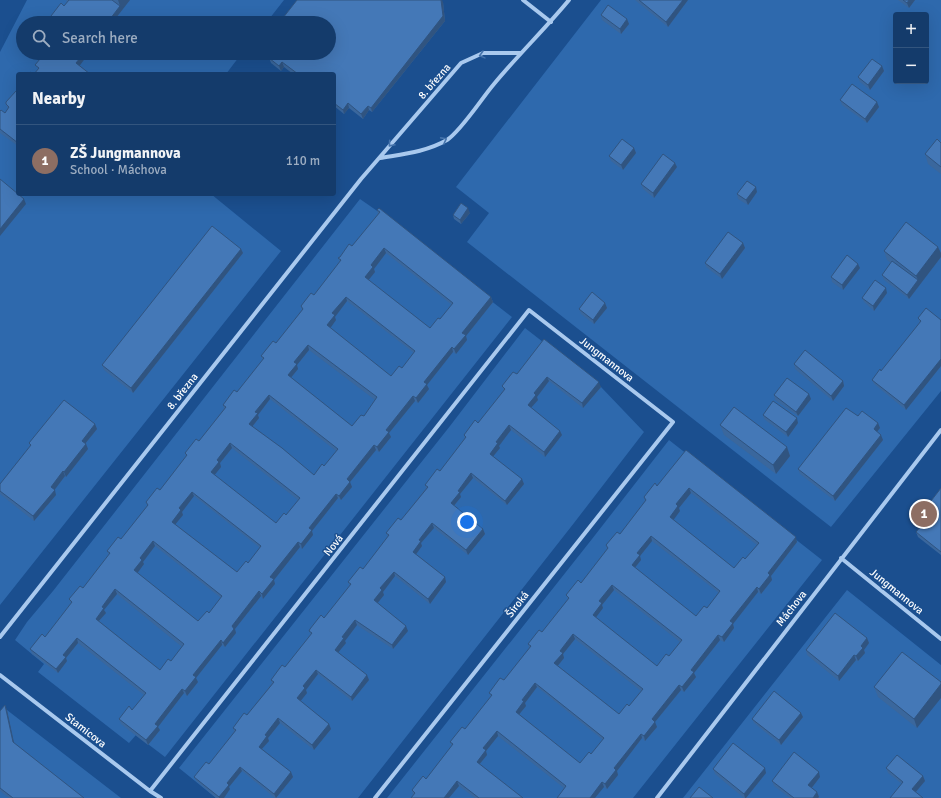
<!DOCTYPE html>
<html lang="en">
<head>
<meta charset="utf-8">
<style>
  body { margin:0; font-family:Signika,sans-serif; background:#214673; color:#f1f3f6 }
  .controls { position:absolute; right:12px; top:12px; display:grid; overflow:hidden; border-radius:4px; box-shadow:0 4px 16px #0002 }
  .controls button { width:36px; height:36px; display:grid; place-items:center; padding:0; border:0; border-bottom:1px solid #33557e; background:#143b6b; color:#f1f3f6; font:20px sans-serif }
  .you { position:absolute; left:467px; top:522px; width:14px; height:14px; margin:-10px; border:3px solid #fff; border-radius:50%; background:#1a73e8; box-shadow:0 0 0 6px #1a73e833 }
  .badge { display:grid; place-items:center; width:26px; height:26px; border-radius:50%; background:#ffd166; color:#fff; font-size:13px; font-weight:700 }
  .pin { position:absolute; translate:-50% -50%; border:2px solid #fff; box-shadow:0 1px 4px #0006 }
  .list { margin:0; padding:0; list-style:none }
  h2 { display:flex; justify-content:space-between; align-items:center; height:52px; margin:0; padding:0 16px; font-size:17px }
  h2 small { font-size:13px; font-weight:400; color:#9dadc1 }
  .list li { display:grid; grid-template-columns:26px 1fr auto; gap:12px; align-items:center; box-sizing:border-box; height:72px; padding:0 16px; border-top:1px solid #33557e }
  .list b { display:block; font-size:15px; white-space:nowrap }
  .list p { margin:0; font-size:13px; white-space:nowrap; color:#9dadc1 }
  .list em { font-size:13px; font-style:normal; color:#9dadc1 }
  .icon { flex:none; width:22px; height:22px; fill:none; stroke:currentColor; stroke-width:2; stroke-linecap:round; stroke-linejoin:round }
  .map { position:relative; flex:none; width:941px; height:798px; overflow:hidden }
  .search { position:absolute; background:#143b6b; box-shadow:0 4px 16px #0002; left:16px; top:16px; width:320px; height:44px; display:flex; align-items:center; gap:10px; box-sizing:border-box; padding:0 14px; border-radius:22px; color:#9dadc1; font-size:15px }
  .panel { position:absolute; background:#143b6b; box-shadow:0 4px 16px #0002; left:16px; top:72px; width:320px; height:124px; border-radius:4px }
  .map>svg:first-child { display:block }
  .green { fill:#2e69ad; fill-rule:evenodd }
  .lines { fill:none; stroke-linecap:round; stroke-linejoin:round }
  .minor { stroke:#a9c9ee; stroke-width:4 }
  .wall { fill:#3a679d; fill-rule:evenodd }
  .shaded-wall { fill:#305480 }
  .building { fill:#4478b7; stroke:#305480; fill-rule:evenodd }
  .oneway { stroke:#4674ac }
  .labels { text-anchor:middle; stroke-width:3; stroke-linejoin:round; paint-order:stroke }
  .street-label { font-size:11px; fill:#fff; stroke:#1b4f8f }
</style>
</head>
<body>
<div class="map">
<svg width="941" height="798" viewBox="0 0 941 798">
  <rect width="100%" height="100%" fill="#1b4f8f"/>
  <path class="green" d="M27 0H284L266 23H23V53H242L226 74H18V194H211L281 251 0 605V52Z
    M601 0H941V391L831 527 467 242 489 213 456 187ZM896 15H926V81H896Z
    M360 199 383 215 437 259 512 317 165 757 136 735 129 743 38 672 44 664 15 640 27 622 53 591Z
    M525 328 601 387 644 432 574 523 358 798H216L179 768 450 426Z
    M669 440 822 560 633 798H387L592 539Z
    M847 590 941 665V798H683Z
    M7 710 121 798H0V718Z"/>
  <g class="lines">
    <path class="minor" d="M523 0 551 22
      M380 158C403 154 426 152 447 140 461 131 482 98 494 84 518 55 545 29 569 0
      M841 558 941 639
      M0 637 361 179 461 63 483 53H520
      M0 675 150 791 161 798
      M150 791 529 310 673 422 375 798
      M657 798 941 430"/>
  </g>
  <path class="wall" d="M66 0H130L112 23H51L53 21 51 16 64 6 67 2Z
    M635 0H688L668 27Z
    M898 0H915L909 8Z
    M443 2 445 21 372 112 369 110 363 119 349 108 344 114 334 106V74H293L284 67 281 71 271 63 269 58 271 56 267 53H329Z
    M601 15 627 19 629 24 621 34 602 20Z
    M882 66 884 71 870 90 860 82 858 77Z
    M18 93V146L0 133V111L5 113 8 109 6 104Z
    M840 100 879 107 867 123 842 105Z
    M941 143V174L928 164 925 154Z
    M634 148 636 153 623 170 611 161 609 156Z
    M677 167 654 198 643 189 641 184Z
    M757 192 748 205 738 199 737 194Z
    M377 210 491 297 493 302 466 336 467 340 456 354 453 352 427 385 429 389 418 403 415 401 389 433 391 437 379 452 376 450 350 482 352 487 341 500 338 498 312 531 313 535 302 549 300 547 274 580 275 584 263 599 261 596 235 629 236 633 225 647 222 645 196 678 198 682 187 696 184 693 158 727 160 730 148 745 121 724 119 719 132 710 144 695 78 643 66 658 67 661 58 673 32 654 30 649 45 637 71 603 69 599 83 588 109 555 107 551 121 539 148 506 146 502 160 490 186 457 185 453 199 441 224 409 223 405 237 392 263 360 261 356 276 343 302 310 301 306 314 295 340 262 338 258 352 246 378 214ZM386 253 452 305 440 319 430 328 368 280 375 272 374 269ZM347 301 414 353 402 368 391 376 330 328 336 320 335 317ZM309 350 375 400 364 416 352 426 291 378 298 369 297 365ZM270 399 336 451 324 466 314 475 253 426 259 418 258 415ZM232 448 298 500 286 515 276 523 214 475 221 467 220 463ZM194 496 260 548 248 563 237 572 175 524 183 515 182 512ZM155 546 221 598 209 613 198 621 137 573 144 564 143 562ZM117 594 182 647 171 661 160 670 99 621 106 613 104 610Z
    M470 213 461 224 454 219 453 215Z
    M743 243 745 248 722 279 706 267 705 263Z
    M241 249 243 253 133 393 104 370 102 365Z
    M884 251 941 257 909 299 884 280 882 275 891 263 887 260Z
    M860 268 843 290 832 282 831 277Z
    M887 293 874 311 864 302 862 298Z
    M605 303 607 308 594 324 581 314 579 309Z
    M918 318 941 320V366L906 410 874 384 872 380 881 371 920 323Z
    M544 339 601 387 583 408 549 381 537 397 538 400 531 408 560 431 562 435 545 457 511 430 499 446 500 448 493 456 524 484 507 505 473 478 460 494 461 497 454 506 483 529 485 534 468 555 434 528 421 543 422 546 416 554 445 577 446 582 430 604 395 576 383 592 384 595 377 603 408 631 393 649 357 625 345 641 346 643 338 652 367 675 369 680 352 701 318 674 306 690 307 693 300 701 329 724 331 729 314 750 280 723 268 738 269 741 262 749 291 772 293 777 276 798H275L242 771 229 787 230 789 224 798H216L196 781 194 777 209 764 234 732 233 728 247 715 272 683 271 680 285 667 311 635 309 631 324 618 350 586 348 582 363 569 388 537 386 533 401 520 426 488 425 485 440 471 465 439 464 435 478 423 504 390 502 386 517 374Z
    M794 364 843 381 844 386 833 401 795 369Z
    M774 395 811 399 798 416 775 400Z
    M763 415 798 423 788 437 764 419Z
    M858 416 878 423 880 428 877 432 883 440 835 501 800 474 798 469Z
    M95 424 97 429 86 443 88 449 66 477 65 476 54 490 56 495 34 521 0 494V484L30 446 29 443Z
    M720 425 787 447 790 456 776 474 724 435Z
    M686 450 797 542 771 576 772 580 761 594 758 592 733 624 734 628 724 642 720 640 694 673 696 677 684 692 681 690 655 722 657 727 645 741 642 738 617 771 618 775 607 789 604 787 564 788 498 736 486 751 487 755 480 764 523 798H475L459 786 449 798H411L413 795 412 790 426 779 452 746 450 742 465 729 491 696 489 693 504 680 529 648 528 644 542 632 568 599 566 595 581 583 607 549 606 545 620 534 645 501 644 497 657 486ZM691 493 757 545 745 559 734 568 673 520 680 511 679 508ZM652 541 719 593 707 608 696 616 635 568 641 560 640 556ZM614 590 680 642 669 656 657 666 596 617 603 608 602 605ZM575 639 641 691 629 706 619 714 558 666 564 658 563 654ZM537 687 603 740 591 754 580 763 519 714 526 706 525 703Z
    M941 488V555L918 537 916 532 925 521 922 519 921 514Z
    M867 638 869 643 864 650 865 653 858 661 856 660 839 681 807 655 806 650Z
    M941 682 917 728 878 697 874 687Z
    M7 710 14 743 84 798H9L0 791V711Z
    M803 717 781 745 754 723 752 719Z
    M886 768 923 776 925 781 916 792 902 784 888 773Z
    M713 769 766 773 746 798H744L715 774Z
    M820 777 812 788 817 792 819 797 818 798H790L774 786 772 781Z"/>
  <path class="shaded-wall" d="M118 0H130L112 23H107L120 6Z
    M441 0H442L443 2 445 21 372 112 371 108Z
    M683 0H688L668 27 666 22Z
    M909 0H915L909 8 907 3Z
    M627 19 629 24 621 34 620 29Z
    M84 53H89L78 68 76 63Z
    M282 62 284 67 281 71 279 66Z
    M882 66 884 71 870 90 868 85Z
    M877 102 879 107 867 123 865 119Z
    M348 103 349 108 344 114 343 110Z
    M368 106 369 110 363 119 361 114Z
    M634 148 636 153 623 170 621 165Z
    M675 163 677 167 654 198 653 193Z
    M756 187 757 192 748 205 746 200Z
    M24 199 26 204 0 236V229Z
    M468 208 470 213 461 224 460 220Z
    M743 243 745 248 722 279 720 274Z
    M938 247 941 253V257L909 299 907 295 918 280 916 276Z
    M384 248 386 253 374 269 375 272 367 282 365 277 371 265Z
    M241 249 243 253 133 393 131 388Z
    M858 264 860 268 843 290 842 285Z
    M886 288 887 293 874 311 873 306Z
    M346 297 347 301 335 317 336 320 329 330 327 325 332 313Z
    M491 297 493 302 466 336 467 340 456 354 454 349 462 333Z
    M605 303 607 308 594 324 593 320Z
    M308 345 309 350 297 365 298 369 289 380 288 375 294 362Z
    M452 347 453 352 427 385 429 389 418 403 416 398 424 382Z
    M941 359V366L906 410 904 405Z
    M547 377 549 381 537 397 538 400 529 410 528 405 534 393Z
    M843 381 844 386 833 401 831 396Z
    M599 382 601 387 583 408 582 403Z
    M809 394 811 399 798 416 796 412Z
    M269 395 270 399 258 415 259 418 251 428 249 424 255 412Z
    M413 396 415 401 389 433 391 437 379 452 377 447 386 430Z
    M797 418 798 423 788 437 786 432Z
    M878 423 880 428 875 434 874 429Z
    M95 424 97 429 84 445 82 441Z
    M509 425 511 430 499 446 500 448 491 459 490 454 496 442Z
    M560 431 562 435 545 457 544 452Z
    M881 435 883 440 835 501 833 496Z
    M230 443 232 448 220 463 221 467 213 477 211 472 217 460Z
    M86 444 88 449 66 477 64 472Z
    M374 445 376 450 350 482 352 487 341 500 339 496 347 479Z
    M787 447 790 456 776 474 773 465Z
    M63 471 65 476 53 492 51 487Z
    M471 473 473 478 460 494 461 497 452 508 451 503 458 491Z
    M522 479 524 484 507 505 505 501Z
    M689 488 691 493 679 508 680 511 672 522 670 517 676 504Z
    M55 490 56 495 34 521 33 516Z
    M192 492 194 496 182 512 183 515 174 526 172 522 179 508Z
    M336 494 338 498 312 531 313 535 302 549 301 544 309 528Z
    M432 523 434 528 421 543 422 546 414 557 413 552 419 540Z
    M483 529 485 534 468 555 466 550Z
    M651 536 652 541 640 556 641 560 633 570 632 565 637 553Z
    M796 537 797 542 771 576 772 580 761 594 759 589 768 573Z
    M153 541 155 546 143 562 144 564 136 575 134 570 140 558Z
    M298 542 300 547 274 580 275 584 263 599 262 594 270 577Z
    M394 572 395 576 383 592 384 595 376 605 374 600 380 588Z
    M445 577 446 582 430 604 428 599Z
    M612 585 614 590 602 605 603 608 594 620 593 615 599 601Z
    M757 587 758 592 733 624 734 628 724 642 722 637 730 621Z
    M115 589 117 594 104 610 106 613 97 623 96 619 102 607Z
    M259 591 261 596 235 629 236 633 225 647 223 643 232 626Z
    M355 620 357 625 345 641 346 643 337 654 335 650 342 637Z
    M406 626 408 631 393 649 392 645Z
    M573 634 575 639 563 654 564 658 556 668 554 663 560 651Z
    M718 635 720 640 694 673 696 677 684 692 682 687 691 670Z
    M77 638 78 643 66 658 67 661 58 673 56 669 63 655Z
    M867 638 869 643 864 650 865 653 858 661 856 656 861 646Z
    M221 640 222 645 196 678 198 682 187 696 185 691 193 675Z
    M854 655 856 660 839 681 838 676Z
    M316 670 318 674 306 690 307 693 299 703 297 698 303 686Z
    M367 675 369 680 352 701 351 697Z
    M535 683 537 687 525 703 526 706 517 717 516 712 522 700Z
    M941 684V698L917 728 914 719Z
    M679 685 681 690 655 722 657 727 645 741 644 736 652 719Z
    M182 689 184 693 158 727 160 730 148 745 146 740 155 724Z
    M5 705 7 710 15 747 13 742Z
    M801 713 803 717 781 745 779 740Z
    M278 718 280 723 268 738 269 741 260 751 259 747 265 735Z
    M329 724 331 729 314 750 312 745Z
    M497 731 498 736 486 751 487 755 478 766 477 762 483 748Z
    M641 734 642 738 617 771 618 775 607 789 605 784 614 768Z
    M240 767 242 771 229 787 230 789 224 798H219V797L227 783Z
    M765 768 766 773 746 798H745L744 794Z
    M291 772 293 777 276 798 274 794Z
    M819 772 820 777 810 790 808 785Z
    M923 776 925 781 914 794 912 789Z
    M457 781 459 786 449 798H444Z
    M602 782 604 787 595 798H590Z
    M817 792 819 797 818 798H813Z"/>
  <path class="building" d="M69 0H112L120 6 107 23H51L55 19 51 16 61 3 64 6Z
    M297 0H441L443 16 371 108 368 106 361 114 348 103 343 110 334 103V74H298L282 62 279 66 269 58 273 54 272 53H329V23H279Z
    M639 0H683L666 22Z
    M903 0H909L907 3Z
    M608 5 627 19 620 29 601 15Z
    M45 53H46L49 55 51 53H84L76 63 90 74H34L39 68 35 65Z
    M872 59 882 66 868 85 858 77Z
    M30 72 33 74H29Z
    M235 72 238 74H233Z
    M852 84 877 102 865 119 840 100Z
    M16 91 18 93V143L0 129V111L1 110 5 113 9 107 6 104V102Z
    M622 139 634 148 621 165 609 156Z
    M937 139 941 143V167L925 154Z
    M663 154 675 163 653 193 641 184Z
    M0 179 24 199 0 229Z
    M747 181 756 187 746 200 737 194Z
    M461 203 468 208 460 220 453 215Z
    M379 208 491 297 462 333 466 335 454 349 452 347 424 382 427 384 416 398 413 396 386 430 389 432 377 447 374 445 347 479 350 482 339 496 336 494 309 528 312 530 301 544 298 542 270 577 274 579 262 594 259 591 232 626 234 629 223 643 221 640 193 675 196 677 185 691 182 689 155 724 158 726 146 740 119 719 129 706 132 710 146 693 112 666 77 638 63 655 66 657 56 669 30 649 42 634 45 637 72 602 69 599 80 586 83 588 110 553 107 551 118 537 121 539 148 505 146 502 157 488 160 490 187 455 185 453 196 439 199 441 226 407 223 405 234 390 237 392 264 358 261 356 273 341 276 343 303 309 301 306 311 293 314 295 341 260 338 258 340 257 349 244 352 246 380 212 377 210ZM384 248 453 303 440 319 438 318 430 328 365 277 373 267 371 265ZM346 297 415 351 402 368 399 366 391 376 327 325 335 315 332 313ZM308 345 377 397 364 416 361 415 352 426 288 375 297 364 294 362ZM269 395 338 449 324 466 322 464 314 475 282 448 249 424 258 413 255 412ZM230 443 300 498 286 515 284 513 276 523 211 472 219 462 217 460ZM192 492 261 546 248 563 246 561 237 572 172 522 181 510 179 508ZM153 541 222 596 209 613 207 611 198 621 134 570 142 560 140 558ZM115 589 184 644 171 661 168 659 160 670 96 619 104 608 102 607Z
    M906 222 938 247 916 276 884 251Z
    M212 226 241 249 131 388 102 365Z
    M728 232 743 243 720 274 705 263Z
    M847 255 858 264 842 285 831 277Z
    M892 261 918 280 907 295 882 275Z
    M875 280 886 288 873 306 862 298Z
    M592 292 605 303 593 320 579 309Z
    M926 308 941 320V359L904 405 872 380 880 369 881 371 921 321 918 318Z
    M544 339 599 382 582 403 547 377 534 393 536 395 528 405 560 431 544 452 509 425 496 442 498 443 490 454 522 479 505 501 471 473 458 491 460 492 451 503 483 529 466 550 432 523 419 540 421 541 413 552 445 577 428 599 394 572 380 588 382 590 374 600 406 626 392 645 355 620 342 637 344 638 335 650 367 675 351 697 316 670 303 686 305 688 297 698 329 724 312 745 278 718 265 735 267 736 259 747 291 772 274 794 240 767 227 783 229 785 219 797 194 777 206 762 209 764 236 730 233 728 244 713 247 715 274 682 271 680 282 665 285 667 312 633 309 631 310 629 321 615 324 618 351 584 348 582 360 567 363 569 389 535 386 533 398 518 401 520 428 487 425 485 437 469 440 471 466 437 464 435 475 420 478 423 505 389 502 386 513 372 517 374Z
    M805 350 843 381 831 396 794 364Z
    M787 378 809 394 796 412 774 395Z
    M64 400 95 424 82 441 86 444 64 472 63 471 51 487 55 490 33 516 0 491V484L31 445 29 443Z
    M773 401 797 418 786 432 763 415Z
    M734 407 787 447 773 465 720 425Z
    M846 408 858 416 862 411 878 423 874 429 881 435 833 496 798 469Z
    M686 450 796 537 768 573 770 575 759 589 757 587 730 621 733 623 722 637 718 635 691 670 694 672 682 687 679 685 652 719 655 722 644 736 641 734 614 768 616 770 605 784 602 782 590 798H557L566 786 497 731 483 748 486 750 477 762 523 798H479L457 781 444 798H445H411L415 793 412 790 423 776 426 779 453 744 450 742 462 727 465 729 492 695 489 693 500 678 504 680 531 646 528 644 539 630 542 632 569 598 566 595 578 580 581 583 608 548 606 545 617 532 620 534 646 500 644 497 655 483 657 486ZM689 488 759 543 745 559 743 557 734 568 670 517 678 506 676 504ZM651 536 720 591 707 608 704 606 696 616 632 565 640 555 637 553ZM612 585 682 640 669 656 666 654 657 666 593 615 602 603 599 601ZM573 634 643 689 629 706 627 704 619 714 554 663 563 653 560 651ZM535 683 604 738 591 754 589 752 580 763 516 712 524 701 522 700Z
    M941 488V552L916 532 927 519 921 514Z
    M835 613 867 638 861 646 863 648 856 656 854 655 838 676 806 650Z
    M902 652 941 682V684L914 719 874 687Z
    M774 691 801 713 779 740 752 719Z
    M5 705 13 742 84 798H13L0 788V711Z
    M733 743 765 768 744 794 713 769Z
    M794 752 819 772 808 785 817 792 813 798H794L772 781Z
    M897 755 923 776 912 789 923 798H890L903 782 886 768Z
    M699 787 713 798H690Z"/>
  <defs><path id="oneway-chevron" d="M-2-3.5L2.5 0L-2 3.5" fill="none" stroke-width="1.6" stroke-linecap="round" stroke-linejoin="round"/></defs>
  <g class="oneway">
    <use href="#oneway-chevron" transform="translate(482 55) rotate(165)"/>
    <use href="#oneway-chevron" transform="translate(444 140) rotate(-28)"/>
    <use href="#oneway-chevron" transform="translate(391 144) rotate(131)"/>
  </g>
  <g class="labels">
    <g class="street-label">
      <text transform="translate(434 81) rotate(-49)" y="4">8. března</text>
      <text transform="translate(607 359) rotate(38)" y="4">Jungmannova</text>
      <text transform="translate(182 391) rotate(-52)" y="4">8. března</text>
      <text transform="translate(333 545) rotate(-52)" y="4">Nová</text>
      <text transform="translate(897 591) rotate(39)" y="4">Jungmannova</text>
      <text transform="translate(517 604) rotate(-52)" y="4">Široká</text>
      <text transform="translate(791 608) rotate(-52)" y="4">Máchova</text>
      <text transform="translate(86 730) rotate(38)" y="4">Stamicova</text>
    </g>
  </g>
</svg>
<div class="controls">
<button>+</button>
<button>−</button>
</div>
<div class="you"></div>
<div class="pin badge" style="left:924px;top:514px;background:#8d6e63">1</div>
<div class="search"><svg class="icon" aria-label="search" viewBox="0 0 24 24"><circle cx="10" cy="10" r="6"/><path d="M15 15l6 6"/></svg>Search here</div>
<section class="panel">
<h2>Nearby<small></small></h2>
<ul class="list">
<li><span class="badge" style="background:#8d6e63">1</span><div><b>ZŠ Jungmannova</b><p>School · Máchova</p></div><em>110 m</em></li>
</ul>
</section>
</div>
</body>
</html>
